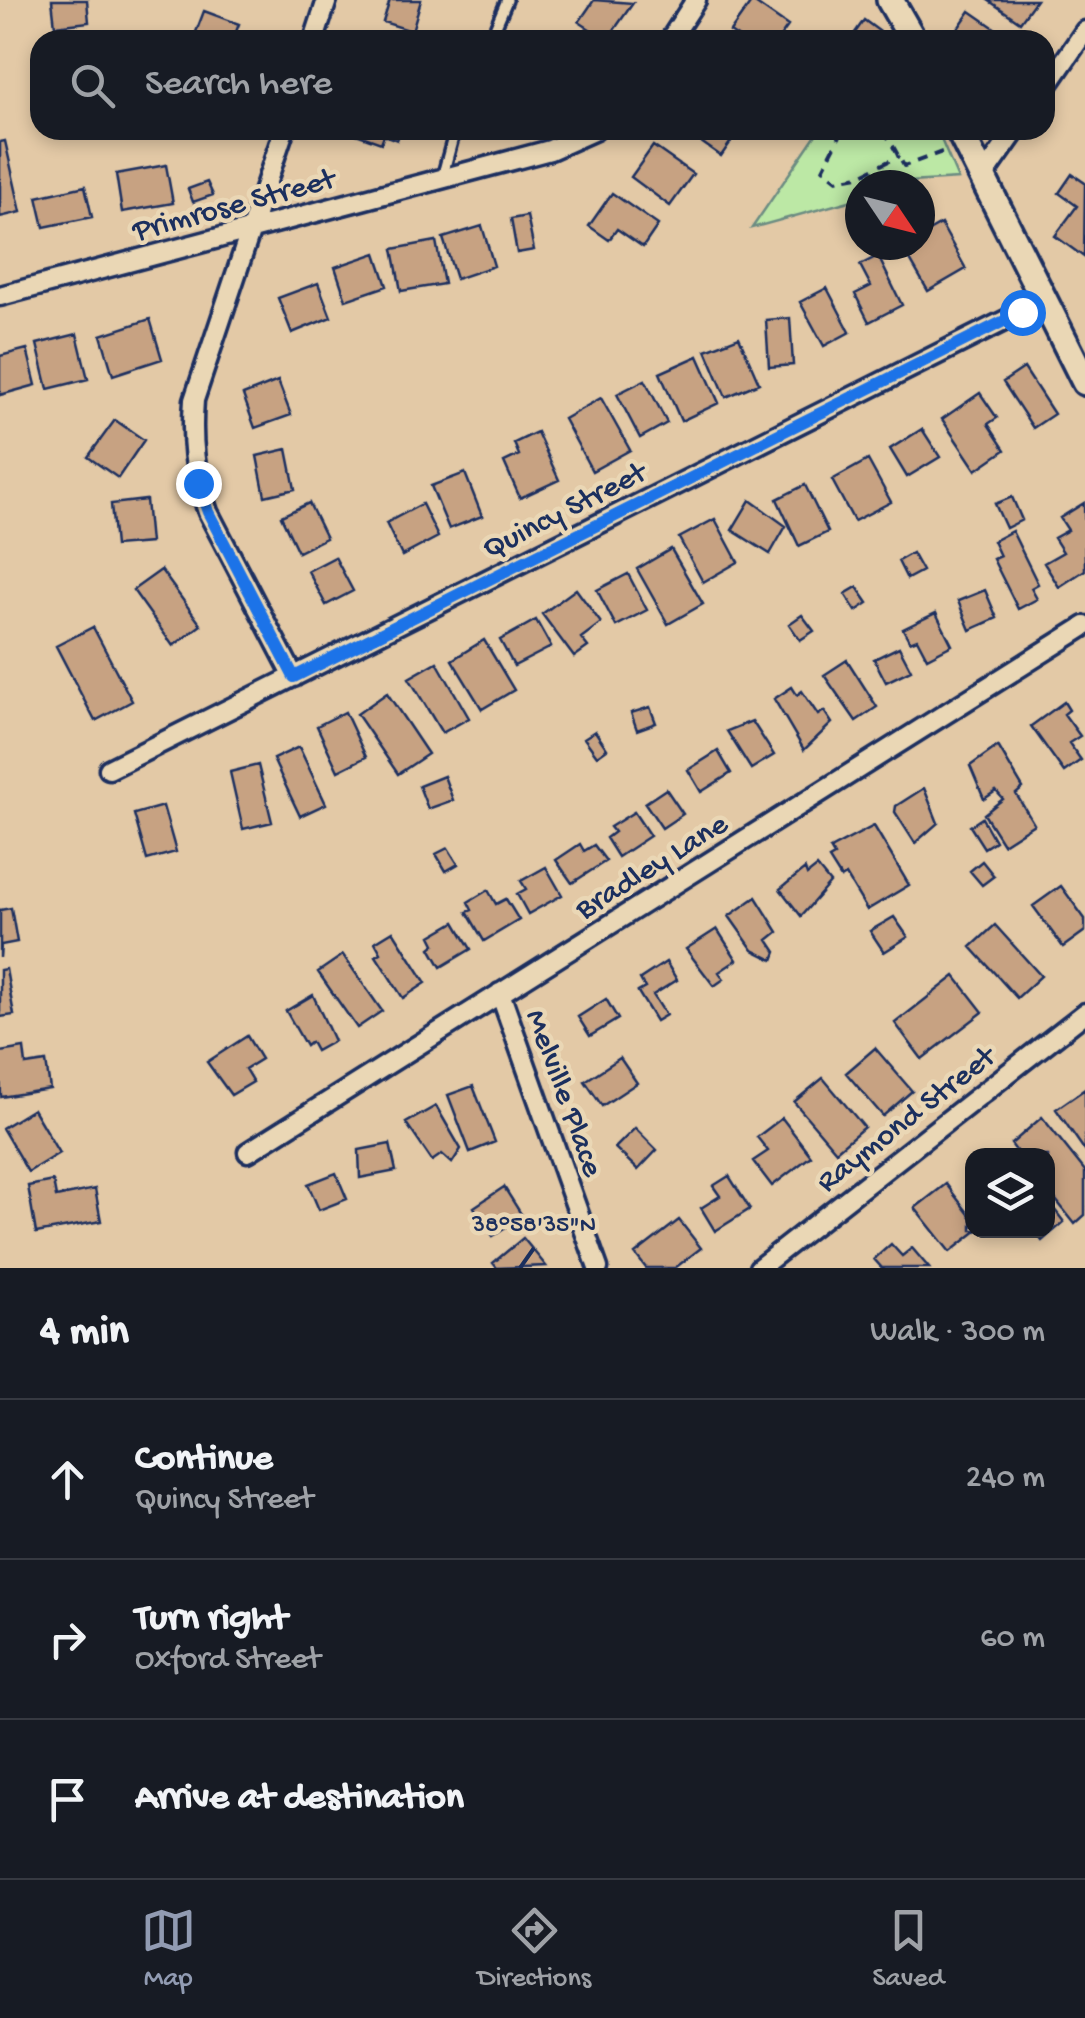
<!DOCTYPE html>
<html lang="en">
<head>
<meta charset="utf-8">
<style>
  body { margin:0; font-family:"Gochi Hand",sans-serif; background:#242831; color:#f1f3f6 }
  .controls { position:absolute; right:30px; bottom:30px; display:grid; overflow:hidden; border-radius:20px; box-shadow:0 5px 15px #0003 }
  .controls button { width:90px; height:90px; display:grid; place-items:center; padding:0; border:0; border-bottom:2px solid #363941; background:#171b24; color:#f1f3f6; font:50px sans-serif }
  .compass { position:absolute; left:845px; top:170px; width:90px; height:90px; border-radius:50%; background:#171b24; box-shadow:0 5px 15px #0003; rotate:125deg }
  .stop { position:absolute; width:30px; height:30px; margin:-22px; border:8px solid #1a73e8; border-radius:50%; background:#fff }
  .stop.end { background:#1a73e8; border-color:#fff; box-shadow:0 2px 10px #0008 }
  .list { margin:0; padding:0; list-style:none }
  h2 { display:flex; justify-content:space-between; align-items:center; height:130px; margin:0; padding:0 40px; font-size:42px }
  h2 small { font-size:32px; font-weight:400; color:#9ea1a6 }
  .list li { display:grid; grid-template-columns:65px 1fr auto; gap:30px; align-items:center; box-sizing:border-box; height:160px; padding:0 40px; border-top:2px solid #363941 }
  .list b { display:block; font-size:38px; white-space:nowrap }
  .list p { margin:0; font-size:32px; white-space:nowrap; color:#9ea1a6 }
  .list em { font-size:32px; font-style:normal; color:#9ea1a6 }
  .icon { flex:none; width:55px; height:55px; fill:none; stroke:currentColor; stroke-width:2; stroke-linecap:round; stroke-linejoin:round }
  .map { position:relative; flex:none; width:1085px; height:1268px; overflow:hidden }
  .search { position:absolute; background:#171b24; box-shadow:0 5px 15px #0003; left:30px; right:30px; top:30px; height:110px; display:flex; align-items:center; gap:25px; box-sizing:border-box; padding:0 35px; border-radius:30px; color:#9ea1a6; font-size:38px }
  .sheet { height:610px; background:#171b24 }
  nav { display:flex; justify-content:space-around; align-items:center; box-sizing:border-box; height:140px; border-top:2px solid #363941; background:#171b24; font-size:28px; color:#9ea1a6 }
  nav a { display:grid; justify-items:center; gap:5px }
  nav .on { color:#919bb2 }
  .map>svg:first-child { display:block }
  .green { fill:#bce8a5; stroke:#6c8c82; stroke-width:2.5 }
  .building { fill:#c7a282; stroke:#1b2f5e; stroke-width:2.5 }
  .lines { fill:none; stroke-linecap:round; stroke-linejoin:round }
  .lane-casing { stroke:#1b2f5e; stroke-width:16 }
  .street-casing { stroke:#1b2f5e; stroke-width:25 }
  .secondary-casing { stroke:#1b2f5e; stroke-width:32 }
  .path { stroke:#1b2f5e; stroke-width:4; stroke-dasharray:10 8; stroke-linecap:butt }
  .lane { stroke:#ead7b5; stroke-width:9 }
  .street { stroke:#ead7b5; stroke-width:18 }
  .secondary { stroke:#ead7b5; stroke-width:25 }
  .route { stroke:#1a73e8; stroke-width:12 }
  .ticks { fill:none; stroke:#1b2f5e; stroke-width:4 }
  .labels { text-anchor:middle; stroke-width:9; stroke-linejoin:round; paint-order:stroke }
  .street-label { font-size:32px; fill:#1b2f5e; stroke:#ead7b5 }
  .ticks-label { font-size:25px; text-anchor:middle; fill:#1b2f5e; stroke:#ead7b5; stroke-width:9; stroke-linejoin:round; paint-order:stroke }
</style>
</head>
<body>
<div class="map">
<svg width="1085" height="1268" viewBox="0 0 1085 1268">
  <rect width="100%" height="100%" fill="#e3c9a6"/>
  <filter id="ink" filterUnits="userSpaceOnUse"><feTurbulence type="fractalNoise" baseFrequency=".01" numOctaves="2"/><feDisplacementMap in="SourceGraphic" scale="20" xChannelSelector="R" yChannelSelector="G"/><feConvolveMatrix kernelMatrix="1 2 1 2 8 2 1 2 1" color-interpolation-filters="sRGB"/></filter>
  <g filter="url(#ink)">
    <path class="green" d="M819 130H937L958 179 860 185V198L752 228Z"/>
    <path class="building" d="M52 0H87L89 22 55 26Z
      M390 0H421L412 31 383 22Z
      M594 0 633 3 607 40 579 22Z
      M988 0H1036L1020 22Z
      M752 1 788 26 778 40H742L730 32Z
      M204 11 239 24 233 40H193Z
      M970 11 1012 40H950Z
      M864 20 883 34 879 40 852 37Z
      M345 130H401L397 140 384 135 381 143Z
      M684 130H739L721 156Z
      M5 141 21 212 0 217V142Z
      M653 146 693 174 670 206 631 177Z
      M166 165 173 203 122 212 116 174Z
      M1072 174 1085 183 1084 257 1055 236 1077 206 1059 193Z
      M207 182 213 195 193 202 188 189Z
      M85 186 92 217 44 227 37 197Z
      M612 193 658 225 643 247 617 229 609 240 589 226Z
      M527 216 534 250 517 253 511 219Z
      M941 224 966 269 928 291 902 246 920 245V236Z
      M482 226 494 266 456 279 443 238Z
      M436 241 444 284 401 291 393 249Z
      M376 253 387 286 346 300 335 267Z
      M878 256 902 305 869 322 855 294 871 286 860 265Z
      M318 283 331 317 292 333 278 298Z
      M827 288 850 332 824 346 800 302Z
      M790 318 793 365 769 367 766 320Z
      M150 319 162 359 113 375 101 335Z
      M77 334 88 379 48 389 37 344Z
      M739 337 759 383 726 397 706 350Z
      M27 349 36 385 0 395V356Z
      M698 356 719 403 681 421 660 373Z
      M1024 368 1054 414 1033 428 1003 382Z
      M645 380 667 423 640 438 617 394Z
      M278 381 291 415 255 428 243 395Z
      M980 393 997 418 988 424 1005 450 976 470 942 419Z
      M601 398 630 450 592 471 564 419Z
      M115 420 144 440 118 478 88 457Z
      M922 429 940 457 907 477 890 449Z
      M537 432 559 480 520 498 504 462 519 455 514 443Z
      M287 449 295 489 265 496 257 456Z
      M868 460 891 502 854 521 832 480Z
      M465 473 482 516 449 529 431 486Z
      M805 485 828 532 799 546 777 499Z
      M1012 497 1022 520 1006 528 995 504Z
      M146 500 150 543 115 546 111 504Z
      M750 500 786 526 770 554 732 530Z
      M309 503 326 538 298 552 281 516Z
      M1084 503 1085 570 1059 587 1044 563 1063 552 1054 538 1068 530 1060 518Z
      M422 504 438 537 402 556 386 523Z
      M715 519 738 562 703 582 679 538Z
      M1012 531 1038 584 1031 588 1037 599 1018 609 993 559 1000 556 993 541Z
      M671 549 703 604 668 624 637 569Z
      M912 553 922 571 907 579 898 561Z
      M335 557 353 591 326 605 308 571Z
      M161 570 201 625 173 646 133 590Z
      M628 574 647 610 616 626 597 590Z
      M857 587 868 603 856 611 845 594Z
      M576 589 601 623 581 638 588 647 574 657 542 614Z
      M985 590 997 618 970 630 958 601Z
      M936 613 952 645 927 658 917 639 910 642 903 629Z
      M802 615 814 631 800 640 789 624Z
      M536 620 551 647 514 666 500 640Z
      M93 627 132 701 95 721 56 646Z
      M484 640 514 690 482 709 452 660Z
      M899 647 911 670 886 682 874 659Z
      M847 660 877 707 856 721 824 675Z
      M437 662 469 718 442 733 409 678Z
      M792 687 797 695 802 691 818 715 824 711 832 723 804 750 774 699Z
      M387 693 428 754 398 774 357 714Z
      M1064 702 1069 710 1064 714 1080 736 1069 743 1081 760 1064 772 1031 726Z
      M650 707 656 723 637 730 631 713Z
      M345 712 366 757 338 771 317 726Z
      M752 721 774 755 751 769 727 731Z
      M595 731 607 749 597 756 584 738Z
      M998 746 1023 788 1016 794 1034 824 1003 844 984 814 1003 799 996 791 984 799 970 766Z
      M299 747 326 804 300 816 273 759Z
      M718 751 731 773 701 792 688 770Z
      M258 765 272 822 243 829 230 772Z
      M444 776 453 800 428 809 419 786Z
      M924 788 938 823 915 843 895 812 896 806Z
      M666 789 683 814 662 828 645 803Z
      M163 806 176 852 147 860 134 814Z
      M634 812 650 836 618 857 606 838 614 832 610 827Z
      M982 818 995 841 984 848 970 826Z
      M874 826 909 885 867 910 846 875 841 878 829 859 834 856 830 849Z
      M580 844 584 851 594 845 606 861 572 883 556 860Z
      M448 848 458 864 446 871 436 854Z
      M982 861 994 876 982 885 970 871Z
      M546 867 562 895 528 914 517 894 526 889 521 881Z
      M817 867 830 883 801 916 780 889 805 869 807 875Z
      M1061 886 1085 919V931L1063 947 1033 906Z
      M488 890 496 904 506 899 519 920 484 941 467 912 472 910 468 902Z
      M756 897 778 932 768 940 776 952 773 960 753 950 729 916Z
      M11 908 17 942 1 945 0 958V910Z
      M894 917 908 937 884 952 870 931Z
      M455 922 471 949 441 967 430 948 435 944 431 936Z
      M995 925 1041 976 1017 998 971 947Z
      M717 929 737 960 719 972 724 979 714 986 686 949Z
      M393 931 426 983 403 998 376 956 381 953 375 942Z
      M343 955 382 1011 357 1028 318 972Z
      M666 962 677 980 653 995 666 1015 656 1021 638 992 645 988 640 979Z
      M6 969 14 1015 0 1017V970Z
      M955 976 983 1012 922 1059 895 1023Z
      M313 995 334 1041 316 1051 311 1042 306 1046 286 1011Z
      M606 999 618 1019 590 1036 578 1017Z
      M247 1036 261 1059 245 1069 253 1082 231 1095 207 1062Z
      M24 1048 26 1065 46 1062 50 1089 1 1097 0 1052Z
      M875 1048 912 1091 883 1116 846 1073Z
      M620 1058 637 1083 602 1106 585 1081Z
      M823 1078 864 1127 836 1151 794 1102Z
      M473 1086 495 1142 470 1152 448 1095Z
      M1085 1089V1151L1056 1109Z
      M436 1106 461 1149 452 1163 442 1154 432 1161 406 1123Z
      M33 1109 59 1153 28 1172 2 1128Z
      M1042 1117 1085 1171V1215L1075 1224 1048 1190V1156H1020L1011 1144Z
      M782 1118 811 1156 772 1186 753 1161 768 1151 757 1137Z
      M635 1128 657 1150 638 1170 615 1148Z
      M390 1144 396 1171 360 1178 359 1150Z
      M336 1173 347 1199 319 1210 308 1184Z
      M729 1176 750 1209 715 1231 701 1208 720 1196 713 1186Z
      M53 1181 56 1197 95 1189 101 1221 36 1233 28 1186Z
      M946 1184 972 1218V1230H978L950 1252 915 1208Z
      M504 1187 523 1217 493 1236 474 1207Z
      M1048 1201 1064 1222 1042 1241 1034 1230H1048Z
      M679 1220 701 1248 675 1268H646L635 1254Z
      M523 1238 546 1266 497 1268 493 1263Z
      M891 1244 902 1256 912 1248 929 1268H882L874 1259Z"/>
    <g class="lines">
      <g class="lane-casing">
        <path id="lane" d="M490 40 507 0
          M442 178 455 130"/>
      </g>
      <g class="street-casing">
        <path id="street" d="M314 40 327 0
          M670 40 696 0
          M1045 89 1085 31
          M284 130 194 400C191 440 194 473 208 512L294 677
          M983 177 1016 130
          M0 296 550 150 595 130
          M109 769 1044 301
          M500 993 598 1268
          M248 1152 1085 626
          M759 1268 1085 1013"/>
      </g>
      <g class="secondary-casing">
        <path id="secondary" d="M890 0 913 40
          M959 130 1085 382"/>
      </g>
      <path class="path" d="M843 130 823 169 837 180 859 176 899 156
        M884 130 904 166 942 152"/>
      <use href="#lane" class="lane"/>
      <use href="#street" class="street"/>
      <use href="#secondary" class="secondary"/>
    </g>
  </g>
  <g class="lines" filter="url(#ink)">
    <path class="route" d="M198 483 208 512 294 677 1022 312"/>
  </g>
  <path class="ticks" d="M520 1268 534 1248"/>
  <g class="labels">
    <g class="street-label">
      <text transform="translate(233 202) rotate(-15)" y="11">Primrose Street</text>
      <text transform="translate(563 508) rotate(-27)" y="11">Quincy Street</text>
      <text transform="translate(650 864) rotate(-32)" y="11">Bradley Lane</text>
      <text transform="translate(567 1092) rotate(70)" y="11">Melville Place</text>
      <text transform="translate(904 1117) rotate(-38)" y="11">Raymond Street</text>
    </g>
  </g>
  <g class="ticks-label">
    <text x="534" y="1231">38°58'35"N</text>
  </g>
</svg>
<div class="controls">
<button><svg class="icon" aria-label="layers" viewBox="0 0 24 24"><path d="M12 4l9 5-9 5-9-5zM3 14l9 5 9-5"/></svg></button>
</div>
<svg class="compass" viewBox="-18 -18 36 36"><path d="M0-13l5 13h-10z" fill="#e53935"/><path d="M0 13l5-13h-10z" fill="#9ea1a6"/></svg>
<div class="stop" style="left:1022px;top:312px"></div>
<div class="stop end" style="left:198px;top:483px"></div>
<div class="search"><svg class="icon" aria-label="search" viewBox="0 0 24 24"><circle cx="10" cy="10" r="6"/><path d="M15 15l6 6"/></svg>Search here</div>
</div>
<section class="sheet">
<h2>4 min<small>Walk · 300 m</small></h2>
<ul class="list">
<li><svg class="icon" aria-label="ahead" viewBox="0 0 24 24"><path d="M12 20V5M6 11l6-6 6 6"/></svg><div><b>Continue</b><p>Quincy Street</p></div><em>240 m</em></li>
<li><svg class="icon" aria-label="right" viewBox="0 0 24 24"><path d="M7 20v-9h11M14 6l5 5-5 5"/></svg><div><b>Turn right</b><p>Oxford Street</p></div><em>60 m</em></li>
<li><svg class="icon" aria-label="arrive" viewBox="0 0 24 24"><path d="M6 21V4h12l-3 4 3 4H6"/></svg><div><b>Arrive at destination</b></div></li>
</ul>
</section>
<nav>
<a class="on"><svg class="icon" aria-label="map" viewBox="0 0 24 24"><path d="M3 6l6-2 6 2 6-2v14l-6 2-6-2-6 2zM9 4v14M15 6v14"/></svg>Map</a>
<a><svg class="icon" aria-label="directions" viewBox="0 0 24 24"><path d="M12 3l9 9-9 9-9-9zM9 14v-3h6M13 9l2 2-2 2"/></svg>Directions</a>
<a><svg class="icon" aria-label="saved" viewBox="0 0 24 24"><path d="M7 4h10v16l-5-4-5 4z"/></svg>Saved</a>
</nav>
</body>
</html>
